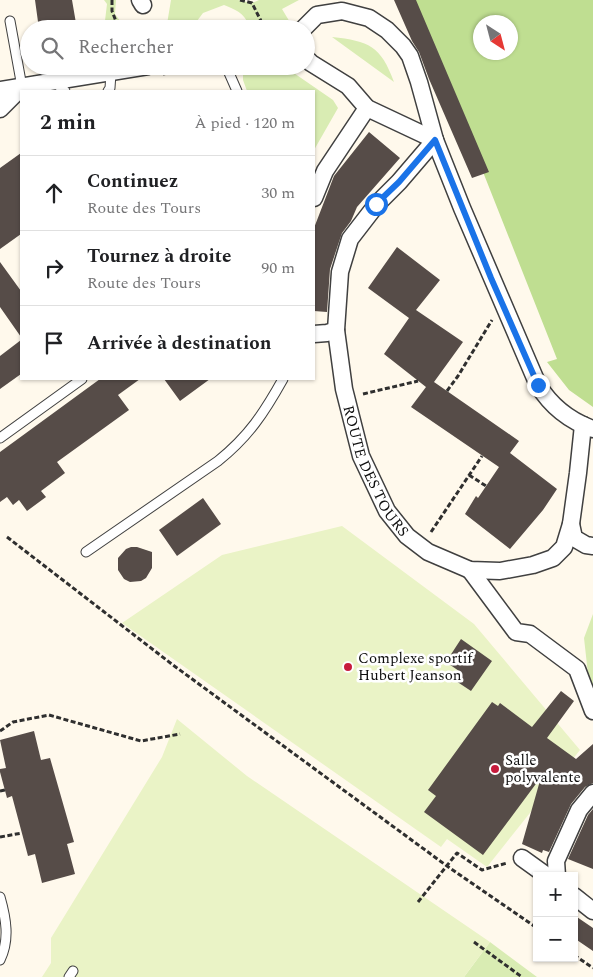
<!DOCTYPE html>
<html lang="fr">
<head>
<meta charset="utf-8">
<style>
  body { margin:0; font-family:Spectral,serif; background:#f2f2f2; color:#202124 }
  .controls { position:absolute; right:15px; bottom:15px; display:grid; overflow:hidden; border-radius:0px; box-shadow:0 1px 4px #0004 }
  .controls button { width:45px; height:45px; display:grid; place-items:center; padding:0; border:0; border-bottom:1px solid #e0e0e0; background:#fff; color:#202124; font:25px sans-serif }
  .compass { position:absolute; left:473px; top:15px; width:45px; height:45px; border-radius:50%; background:#fff; box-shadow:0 1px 4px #0004; rotate:144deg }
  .stop { position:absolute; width:15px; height:15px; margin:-11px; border:4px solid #1a73e8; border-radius:50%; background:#fff }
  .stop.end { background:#1a73e8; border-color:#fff; box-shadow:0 1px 5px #0008 }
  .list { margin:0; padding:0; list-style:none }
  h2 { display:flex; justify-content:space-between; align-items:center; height:65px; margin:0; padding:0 20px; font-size:21px }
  h2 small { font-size:16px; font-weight:400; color:#757577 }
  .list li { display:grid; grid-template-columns:32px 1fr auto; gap:15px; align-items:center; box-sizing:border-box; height:75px; padding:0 20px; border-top:1px solid #e0e0e0 }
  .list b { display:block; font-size:19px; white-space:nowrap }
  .list p { margin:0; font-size:16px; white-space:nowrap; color:#757577 }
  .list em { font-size:16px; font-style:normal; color:#757577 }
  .icon { flex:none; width:28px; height:28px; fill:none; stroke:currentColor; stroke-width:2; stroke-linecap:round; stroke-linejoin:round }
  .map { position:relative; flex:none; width:593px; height:977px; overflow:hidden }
  .search { position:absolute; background:#fff; box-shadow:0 1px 4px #0004; left:20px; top:20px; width:295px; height:55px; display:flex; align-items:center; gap:12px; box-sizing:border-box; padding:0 18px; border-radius:28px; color:#757577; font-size:19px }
  .panel { position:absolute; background:#fff; box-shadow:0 1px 4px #0004; left:20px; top:90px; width:295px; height:290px; border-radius:0px }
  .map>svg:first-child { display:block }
  .green { fill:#d9ecb3 }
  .forest { fill:#bfde91; fill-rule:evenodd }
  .pitch { fill:#eaf3c6 }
  .building { fill:#564c48 }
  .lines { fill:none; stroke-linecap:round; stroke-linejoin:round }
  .service-casing { stroke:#404040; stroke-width:11 }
  .minor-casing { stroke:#404040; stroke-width:19 }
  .path { stroke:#2f2f2f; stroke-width:3; stroke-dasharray:5 2.5; stroke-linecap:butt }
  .service { stroke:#fff; stroke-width:9 }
  .minor { stroke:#fff; stroke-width:16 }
  .route { stroke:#1a73e8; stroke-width:6 }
  .poi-dot { fill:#c71b3c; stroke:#fff; stroke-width:2 }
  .labels { text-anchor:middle; stroke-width:5; stroke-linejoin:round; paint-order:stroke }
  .street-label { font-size:15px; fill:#0d0d0d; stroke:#fff }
  .poi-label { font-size:15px; fill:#0d0d0d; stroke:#fff; text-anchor:start }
</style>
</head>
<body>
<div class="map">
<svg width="593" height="977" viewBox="0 0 593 977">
  <rect width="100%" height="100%" fill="#fff9ec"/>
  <path class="green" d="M104 0H116L115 14 126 29H104L107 4Z
    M171 0H238L252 3 259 0H299L282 9 291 24 286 29H250C245 13 238 11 224 5L203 13 191 29H163L167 24Z
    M332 37C369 41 381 46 394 82Z
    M243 66H288V69L333 100 338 108 314 150V91H247L243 80Z
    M593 614V689L588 674 584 638Z
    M490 942 537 977H464Z"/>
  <path class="forest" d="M415 0H593V407L569 390 547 362 557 359ZM480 22H510V52H480Z"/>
  <path class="pitch" d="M342 526 474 624 580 750 487 867 447 839 441 847 122 623 222 555Z
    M177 719 247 776 490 942 464 977H42L51 963V938L162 757Z"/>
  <path class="building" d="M35 0H72L77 29H39Z
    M394 0H416L489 172 472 178 429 79 419 52 412 41Z
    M369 132 400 158 357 207 351 221 342 233 330 269 327 312 314 311V228L334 176Z
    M21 153V234L0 249V168Z
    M397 247 440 280 416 310 463 342 434 382 519 441 510 453 557 489 543 510 510 549 465 514 476 496 478 498 499 467 411 407 426 387 384 354 409 318 368 288Z
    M0 262 21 291V337L0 307Z
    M21 340V374L0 389V356Z
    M100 379H140L118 395 129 410 57 462 65 473 41 491 46 497 27 511 19 500 13 505 7 497 0 502V452Z
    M164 379H210L180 401Z
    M203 498 221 524 177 556 159 530Z
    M131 547H137L152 552V568L146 578 141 581 130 582 124 579 118 570V558L126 549Z
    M461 639 492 661 471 691 453 679 459 671 446 662Z
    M561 691 574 701 547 738 576 759 593 744V783L585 787 571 804 549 852 543 850 542 853 522 844 541 777 483 855 424 812 436 796 428 790 492 702 498 706 500 703 532 727Z
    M34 731 41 760 50 758 74 842 67 844 75 874 42 883 35 854 28 856 12 796 7 798 0 772V769L6 768 0 740Z
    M593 809V869L568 859 588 815Z
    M574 915 593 928V951L574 938Z"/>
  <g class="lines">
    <g class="service-casing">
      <path id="service" d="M10 21 22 87
        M226 66 237 91
        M54 82 65 91
        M108 91 110 88 111 73
        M0 438 82 379
        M86 552 218 461C249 436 264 413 283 379
        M0 897C6 918 10 940 0 960
        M69 977 73 971"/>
    </g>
    <g class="minor-casing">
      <g id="minor">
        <path d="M140 0 143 5"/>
        <path d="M303 29 317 15 342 11 369 18 387 30 403 46 410 56 419 82 435 140 462 208 538 385C551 406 570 421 593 429"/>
        <path d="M306 58 311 63 348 86 367 108 435 140"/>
        <path d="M0 90 148 66"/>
        <path d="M0 109 22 87"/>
        <path d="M314 198 325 171 367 108"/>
        <path id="s1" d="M336 330 344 389 361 456 387 511 407 536 428 552 470 570 500 571 533 565 553 558 564 547 571 524 578 473 583 425"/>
        <path d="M314 334 327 333 336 330 340 272 350 239 377 204 399 182 435 140"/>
        <path d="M571 524 574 538 586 545 593 546"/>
        <path d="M470 570 516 632 530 634 577 669 593 711"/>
        <path d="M522 858 547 876"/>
        <path d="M557 876 556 861 579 810 593 793"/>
        <path d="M574 896 593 911"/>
      </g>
    </g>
    <path class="path" d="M112 0V11L119 29
      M240 0 252 3 265 29
      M163 74 204 66
      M447 391 458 376 492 320
      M363 394 418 381
      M469 475 486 486
      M431 532 482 456
      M7 537 173 665 447 866 537 928
      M0 731 13 722 49 715 141 741 180 734
      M0 791 5 790
      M0 837 22 833
      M418 902 457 853 482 870 507 863
      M474 942 522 977
      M574 955 593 968"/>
    <use href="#service" class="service"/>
    <use href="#minor" class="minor"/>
  </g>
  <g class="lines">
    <path class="route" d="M376 204 399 182 435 140 491 278 538 385"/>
  </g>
  <g class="poi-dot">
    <circle cx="348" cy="667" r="5"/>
    <circle cx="495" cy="769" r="5"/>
  </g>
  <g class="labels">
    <g class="street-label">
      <text dy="5" stroke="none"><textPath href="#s1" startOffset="148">ROUTE DES TOURS</textPath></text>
    </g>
    <g class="poi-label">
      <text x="358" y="663">Complexe sportif<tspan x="358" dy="17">Hubert Jeanson</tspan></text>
      <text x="505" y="765">Salle<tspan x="505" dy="17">polyvalente</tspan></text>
    </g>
  </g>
</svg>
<div class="controls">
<button>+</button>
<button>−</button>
</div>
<svg class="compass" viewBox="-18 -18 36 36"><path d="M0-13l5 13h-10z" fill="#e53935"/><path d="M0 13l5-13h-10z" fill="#757577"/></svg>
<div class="stop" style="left:376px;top:204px"></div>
<div class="stop end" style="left:538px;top:385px"></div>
<div class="search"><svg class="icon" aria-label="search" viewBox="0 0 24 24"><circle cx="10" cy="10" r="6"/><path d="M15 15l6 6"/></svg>Rechercher</div>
<section class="panel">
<h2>2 min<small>À pied · 120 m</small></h2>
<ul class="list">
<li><svg class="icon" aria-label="ahead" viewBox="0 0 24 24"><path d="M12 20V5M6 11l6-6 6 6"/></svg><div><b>Continuez</b><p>Route des Tours</p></div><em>30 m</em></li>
<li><svg class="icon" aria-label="right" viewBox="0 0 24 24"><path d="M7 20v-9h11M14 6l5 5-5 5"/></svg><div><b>Tournez à droite</b><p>Route des Tours</p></div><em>90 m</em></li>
<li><svg class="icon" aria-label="arrive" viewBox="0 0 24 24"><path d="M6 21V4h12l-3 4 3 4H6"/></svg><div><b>Arrivée à destination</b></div></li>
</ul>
</section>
</div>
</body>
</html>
